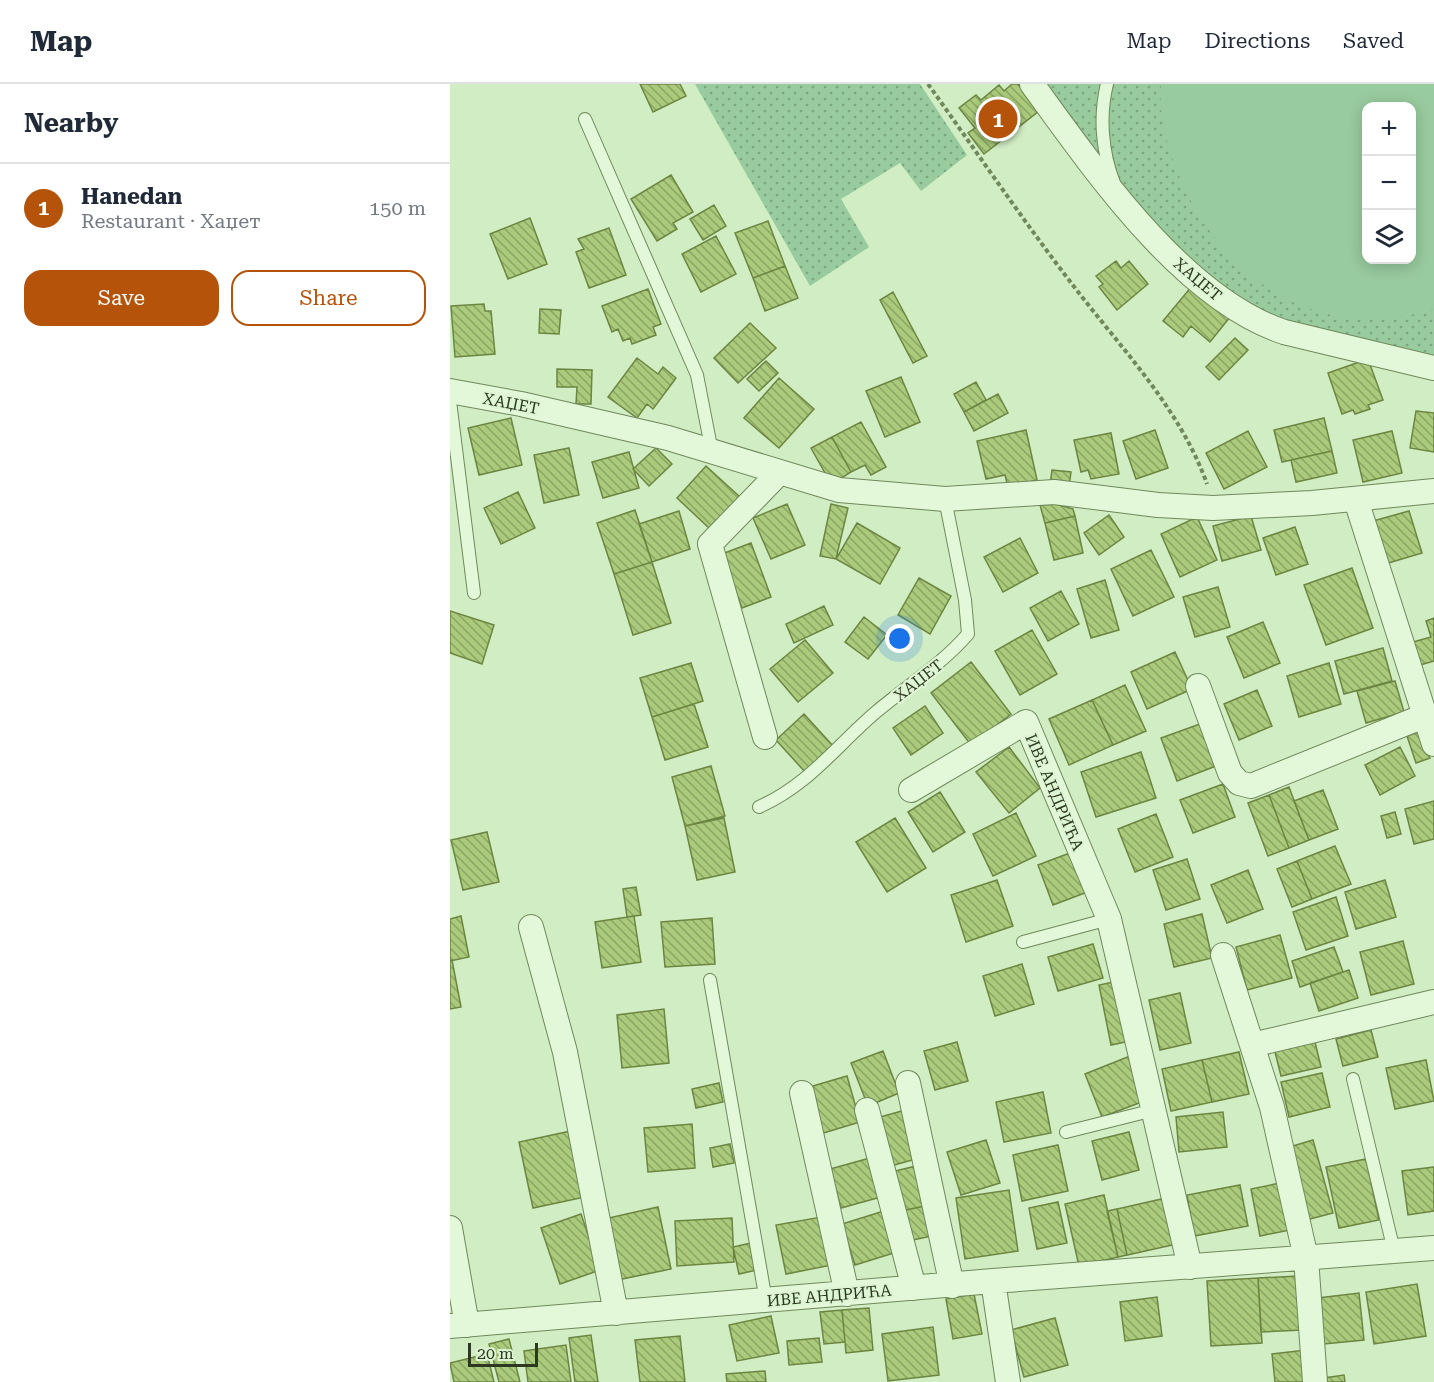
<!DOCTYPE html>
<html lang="en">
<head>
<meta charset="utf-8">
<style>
  body { margin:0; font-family:"Roboto Serif",serif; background:#f6f6f7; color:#1f2937 }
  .controls { position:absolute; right:18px; top:18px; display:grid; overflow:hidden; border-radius:12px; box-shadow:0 3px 15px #0003 }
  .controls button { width:54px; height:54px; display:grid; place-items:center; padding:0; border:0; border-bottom:2px solid #e0e1e3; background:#fff; color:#1f2937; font:30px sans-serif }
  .scale { position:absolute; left:18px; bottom:15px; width:70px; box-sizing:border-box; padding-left:6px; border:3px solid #2c381f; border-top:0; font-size:16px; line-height:21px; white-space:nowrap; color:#2c381f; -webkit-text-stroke:4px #def5d4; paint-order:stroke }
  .you { position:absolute; left:450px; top:555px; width:21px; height:21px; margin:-15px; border:4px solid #fff; border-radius:50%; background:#1a73e8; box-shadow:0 0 0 9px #1a73e833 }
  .badge { display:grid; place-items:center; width:39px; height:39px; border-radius:50%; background:#b45309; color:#fff; font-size:20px; font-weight:700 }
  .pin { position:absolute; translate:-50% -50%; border:3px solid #fff; box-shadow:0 2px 6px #0006 }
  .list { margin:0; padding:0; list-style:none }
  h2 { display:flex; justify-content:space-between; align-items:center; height:78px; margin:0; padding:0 24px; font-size:26px }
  h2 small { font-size:20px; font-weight:400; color:#747a83 }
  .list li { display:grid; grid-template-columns:39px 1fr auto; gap:18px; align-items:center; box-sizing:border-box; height:90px; padding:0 24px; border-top:2px solid #e0e1e3 }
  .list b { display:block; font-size:22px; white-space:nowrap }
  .list p { margin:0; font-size:20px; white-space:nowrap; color:#747a83 }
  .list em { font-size:20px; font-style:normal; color:#747a83 }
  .actions { display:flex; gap:12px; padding:18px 24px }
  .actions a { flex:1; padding:14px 0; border:2px solid #b45309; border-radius:18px; text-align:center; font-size:21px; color:#b45309 }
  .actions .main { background:#b45309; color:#fff }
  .icon { flex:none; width:33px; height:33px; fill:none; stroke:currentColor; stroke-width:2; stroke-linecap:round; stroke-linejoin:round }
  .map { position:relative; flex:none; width:984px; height:1298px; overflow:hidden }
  header { display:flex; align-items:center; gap:36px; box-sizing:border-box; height:84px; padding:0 30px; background:#fff; border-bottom:2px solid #e0e1e3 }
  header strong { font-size:28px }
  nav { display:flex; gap:33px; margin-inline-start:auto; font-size:21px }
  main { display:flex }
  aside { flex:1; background:#fff }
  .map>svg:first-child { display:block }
  .grass { fill:url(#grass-dots); fill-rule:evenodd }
  .pitch { fill:#98cb9e; fill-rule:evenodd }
  .building { fill:url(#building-back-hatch); stroke:#6c8641; stroke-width:1.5 }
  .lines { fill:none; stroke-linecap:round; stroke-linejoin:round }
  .service-casing { stroke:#70885b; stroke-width:14 }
  .minor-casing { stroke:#70885b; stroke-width:26 }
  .path { stroke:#70885b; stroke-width:4; stroke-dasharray:4.5 3; stroke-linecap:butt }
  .service { stroke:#e2f8d8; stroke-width:12 }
  .minor { stroke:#e2f8d8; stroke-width:24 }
  .labels { text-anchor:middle; stroke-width:4.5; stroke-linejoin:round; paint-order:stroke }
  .street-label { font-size:16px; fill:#2c381f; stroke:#def5d4 }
</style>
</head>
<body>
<header>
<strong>Map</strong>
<nav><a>Map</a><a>Directions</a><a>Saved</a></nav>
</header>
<main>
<aside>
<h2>Nearby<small></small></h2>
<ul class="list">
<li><span class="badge">1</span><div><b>Hanedan</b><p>Restaurant · Хаџет</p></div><em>150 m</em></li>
</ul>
<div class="actions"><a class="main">Save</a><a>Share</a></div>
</aside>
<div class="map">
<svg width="984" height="1298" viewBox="0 0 984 1298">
  <defs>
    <pattern id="grass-dots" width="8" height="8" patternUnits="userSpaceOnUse" patternTransform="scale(1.5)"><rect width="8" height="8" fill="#98cb9e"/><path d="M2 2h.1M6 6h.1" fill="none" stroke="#7ca680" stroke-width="1.8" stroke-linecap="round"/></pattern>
    <pattern id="building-back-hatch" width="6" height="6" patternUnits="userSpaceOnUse" patternTransform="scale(1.5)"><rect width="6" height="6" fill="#aacb7b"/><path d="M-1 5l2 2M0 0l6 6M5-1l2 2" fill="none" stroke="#8ba664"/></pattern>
  </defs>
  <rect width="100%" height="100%" fill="#d1edc4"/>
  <path class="grass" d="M245 0H470L517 71 471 107 450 79 391 115 419 163 360 202Z
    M581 0H984V284L771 216ZM916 22H962V176H916Z"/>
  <path class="pitch" d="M711 0H984V225C875 259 781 203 735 105 719 71 708 38 711 0ZM916 22H962V176H916Z"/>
  <path class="building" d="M190 0H230L236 12 203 28Z
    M562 0H568L589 27 534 70 518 49 525 44 509 24 526 11 531 16 549 1 554 7Z
    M221 91 243 128 223 139 227 145 207 157 181 115Z
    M264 121 276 142 253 156 240 135Z
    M80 134 97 180 58 195 40 150Z
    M318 137 335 182 303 194 285 149Z
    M159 144 176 191 139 204 126 168 134 165 128 155Z
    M266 152 286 190 251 208 232 170Z
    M666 177 671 184 679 177 698 200 667 226 649 203 653 200 646 192Z
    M335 182 348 214 315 227 303 194Z
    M742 202 780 233 760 258 741 242 733 253 713 237Z
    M198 205 211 240 203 243 206 251 182 260 180 254 173 257 168 245 162 248 152 222Z
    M443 208 477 272 463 279 430 216Z
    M34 220 35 227H41L45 270 5 273 1 222Z
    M90 225 111 226 109 250 89 249Z
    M300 239 326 264 288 299 264 274Z
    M785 254 798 266 769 296 756 283Z
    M187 274 208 290 213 283 226 294 203 325 197 320 187 334 158 313Z
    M918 275 933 316 918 321 920 325 905 330 903 326 892 330 878 289Z
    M316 277 328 289 309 307 297 295Z
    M107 285 142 286 141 320H126L127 303H107Z
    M451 293 470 338 435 353 416 307Z
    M329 294 364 325 329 364 294 334Z
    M526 298 536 316 514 328 504 310Z
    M548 310 558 329 524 347 514 328Z
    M966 327 984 329V368L960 364Z
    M61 334 72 381 29 391 18 344Z
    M874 334 882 367 832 378 824 346Z
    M411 338 436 383 421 391 415 381 401 388 382 353Z
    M576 346 587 396 558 403 555 391 536 395 527 357Z
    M705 346 718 384 686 395 673 357Z
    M798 347 817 383 774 405 756 369Z
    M942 347 952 389 913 398 903 356Z
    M661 349 669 390 641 395 638 386 631 388 624 356Z
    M382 353 401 388 390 395 375 389 361 364Z
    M119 364 129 411 94 419 84 371Z
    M206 364 222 380 199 402 183 385Z
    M882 367 887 389 846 398 841 376Z
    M179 368 189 404 153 414 142 378Z
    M256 382 290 413 260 445 227 414Z
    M602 386 621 388 619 403 600 401Z
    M68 408 85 444 51 460 34 424Z
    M337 420 355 461 321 475 303 434Z
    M381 420 398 424 386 475 370 472Z
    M606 420 623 425 625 432 595 439 590 421Z
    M185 426 202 478 164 490 147 439Z
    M229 427 240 465 202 478 189 440Z
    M959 427 972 469 935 480 923 437Z
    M659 431 674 453 649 471 634 449Z
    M625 432 633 469 604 476 595 439Z
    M801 432 811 466 772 477 763 442Z
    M747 433 767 476 730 493 711 450Z
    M407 439 450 464 430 500 386 475Z
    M845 443 858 480 826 491 813 454Z
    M570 454 588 489 553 508 534 473Z
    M301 459 321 513 292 524 272 470Z
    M701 466 724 513 683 532 661 485Z
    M202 478 221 539 183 551 164 490Z
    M902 484 923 544 876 561 854 501Z
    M469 494 501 512 480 550 448 531Z
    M655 496 669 546 641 554 627 505Z
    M768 503 780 543 745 553 733 513Z
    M611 507 629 540 598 557 580 524Z
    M374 522 383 541 344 559 336 540Z
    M0 527 44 541 32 580 0 569Z
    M414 533 437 551 418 575 395 558Z
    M984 534V577L970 581 963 558 981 553 976 537Z
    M813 538 830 579 794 594 777 553Z
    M582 546 607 590 570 611 545 567Z
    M355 556 383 589 348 618 320 585Z
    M933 564 942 597 894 610 885 577Z
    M725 568 742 605 697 625 681 588Z
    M521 578 561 630 521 661 481 609Z
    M241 579 253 617 202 633 190 594Z
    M879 579 891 620 849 633 837 592Z
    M945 597 954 628 916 639 907 607Z
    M675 601 696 647 663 661 642 616Z
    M807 606 822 642 789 656 774 620Z
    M642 616 663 661 619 681 599 635Z
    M244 620 258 663 215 676 202 633Z
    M475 622 493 649 461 671 443 644Z
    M354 630 384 663 356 689 326 656Z
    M750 640 766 682 727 697 711 654Z
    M971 647 980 674 966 679 957 652Z
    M559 663 590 704 559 729 526 688Z
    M950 663 965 692 930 711 915 681Z
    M691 668 706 714 646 733 631 688Z
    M261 682 275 732 235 742 222 693Z
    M773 700 785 733 743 749 730 716Z
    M839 703 859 756 839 764 819 711Z
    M873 706 888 745 859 756 844 717Z
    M490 708 515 748 483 768 458 728Z
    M819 711 839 764 818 772 798 719Z
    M984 717V755L964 760 955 725Z
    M945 728 951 750 937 754 931 732Z
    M566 729 586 772 543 792 523 750Z
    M706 730 723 773 685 788 668 745Z
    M274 734 285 788 247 796 235 742Z
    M445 734 476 784 437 808 406 758Z
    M37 748 49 798 13 806 1 756Z
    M885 762 901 800 862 815 847 777Z
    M625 767 640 807 603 821 588 781Z
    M737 775 750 815 716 826 703 786Z
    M847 777 862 815 842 823 827 785Z
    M798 786 813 825 777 839 761 801Z
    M547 796 563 842 516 858 501 811Z
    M935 796 946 833 906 845 895 808Z
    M186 803 191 831 177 833 173 805Z
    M886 813 898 852 856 866 843 828Z
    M752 830 762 874 724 883 714 840Z
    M11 832 19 873 0 877V835Z
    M184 832 191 878 152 884 145 838Z
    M262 834 265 880 215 883 211 838Z
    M830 851 842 894 797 906 786 863Z
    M953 857 964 900 921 911 910 868Z
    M643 860 653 894 608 907 598 873Z
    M884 863 893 888 850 903 842 877Z
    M2 876 11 923 0 925V877Z
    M572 880 584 920 545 932 533 892Z
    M899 886 908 914 869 927 860 899Z
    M673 896 685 956 661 961 649 901Z
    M730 909 741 959 710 966 699 916Z
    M214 925 219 979 172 984 167 931Z
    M921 946 928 973 893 982 886 955Z
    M864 954 871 983 831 992 824 964Z
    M507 958 518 997 485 1006 474 967Z
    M433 967 449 1009 418 1022 401 979Z
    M789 968 799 1010 762 1018 752 976Z
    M680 972 697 1016 652 1033 635 990Z
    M752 976 762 1018 721 1027 712 985Z
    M976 976 984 1017 945 1025 936 984Z
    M872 989 880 1023 839 1033 831 998Z
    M397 992 410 1038 370 1050 356 1004Z
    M269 999 273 1018 246 1024 242 1005Z
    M593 1008 601 1049 554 1058 546 1018Z
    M459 1025 473 1073 437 1083 423 1035Z
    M773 1028 777 1063 729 1068 726 1033Z
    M242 1040 245 1084 198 1088 194 1044Z
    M121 1047 135 1113 83 1124 69 1058Z
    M679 1048 689 1086 652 1096 642 1057Z
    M536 1056 550 1099 511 1111 497 1068Z
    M863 1056 883 1129 856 1136 836 1064Z
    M280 1060 284 1079 263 1083 260 1064Z
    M608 1061 618 1107 572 1117 563 1071Z
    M420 1074 431 1113 391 1124 380 1085Z
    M916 1075 929 1136 889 1144 876 1083Z
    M466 1082 475 1122 446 1128 437 1089Z
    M984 1083V1127L958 1131 952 1087Z
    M835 1098 845 1145 810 1152 801 1105Z
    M790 1101 798 1142 744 1152 737 1111Z
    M559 1106 568 1167 515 1175 506 1114Z
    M654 1111 668 1173 629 1182 615 1120Z
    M716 1114 727 1160 677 1171 667 1125Z
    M608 1118 617 1159 587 1165 579 1124Z
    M475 1122 482 1152 453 1158 446 1128Z
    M208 1123 221 1185 167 1196 154 1135Z
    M667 1125 677 1171 668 1173 657 1127Z
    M434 1127 447 1168 405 1181 392 1140Z
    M131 1130 150 1186 110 1200 91 1144Z
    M377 1132 387 1180 336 1190 326 1141Z
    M282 1134 284 1178 227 1182 225 1137Z
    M301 1159 307 1186 289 1190 283 1163Z
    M848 1192 852 1246 811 1248 808 1194Z
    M808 1194 812 1259 761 1262 757 1197Z
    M967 1200 976 1252 924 1260 916 1208Z
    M909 1209 914 1256 874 1260 868 1214Z
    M524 1210 532 1250 503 1255 496 1215Z
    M707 1213 712 1252 675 1257 670 1218Z
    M419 1224 423 1266 396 1269 392 1226Z
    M392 1226 395 1258 374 1260 370 1228Z
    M321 1232 329 1269 287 1277 279 1241Z
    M605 1234 618 1281 574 1293 561 1246Z
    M483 1243 489 1291 438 1297 432 1250Z
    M141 1251 148 1298H125L119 1254Z
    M230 1252 235 1298H190L185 1256Z
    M369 1254 372 1278 339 1281 337 1257Z
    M59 1255 70 1298H49L39 1260Z
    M116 1261 121 1298H78L74 1267Z
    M856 1266 860 1298H825L822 1270Z
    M37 1270 44 1298H4L0 1279Z
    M315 1287 316 1298H277L276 1290Z
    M894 1291 895 1298H874V1294Z"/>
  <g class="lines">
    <g class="service-casing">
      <path id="service" d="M657 0C649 32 652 68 664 99
        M135 35 247 291 262 368
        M0 317 24 509
        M309 723C360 700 386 662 426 628 457 602 491 581 518 550L515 516 495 415
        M573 858 659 835
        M260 896 316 1217
        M903 995 944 1167
        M616 1048 704 1026"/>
    </g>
    <g class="minor-casing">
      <path id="minor" d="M582 0C644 85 732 214 834 248L984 284
        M0 307 71 320 218 354 389 406 495 415 604 408 708 421 763 424 862 419 984 407
        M906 416 984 660
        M748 602 780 689 789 699 801 702 974 632
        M315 653 260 460 330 388
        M461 706 576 638 659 835 740 1183
        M81 843 115 968 166 1229
        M773 871 822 1023 856 1174 865 1298
        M802 961 984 918
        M458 999 502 1202
        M352 1009 397 1210
        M417 1026 464 1204
        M0 1144 17 1241
        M543 1197 558 1298
        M0 1242 543 1197 984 1164"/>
    </g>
    <path class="path" d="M478 0C526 67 572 135 622 200 670 263 730 324 757 400"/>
    <use href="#service" class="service"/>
    <use href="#minor" class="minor"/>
  </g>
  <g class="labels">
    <g class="street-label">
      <text transform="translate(748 195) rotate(40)" y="6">ХАЏЕТ</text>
      <text transform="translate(61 319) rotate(11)" y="6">ХАЏЕТ</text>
      <text transform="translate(468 596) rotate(-38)" y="6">ХАЏЕТ</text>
      <text transform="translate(605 708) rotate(67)" y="6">ИВЕ АНДРИЋА</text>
      <text transform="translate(379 1211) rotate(-5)" y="6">ИВЕ АНДРИЋА</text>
    </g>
  </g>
</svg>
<div class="controls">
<button>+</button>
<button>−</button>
<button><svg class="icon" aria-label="layers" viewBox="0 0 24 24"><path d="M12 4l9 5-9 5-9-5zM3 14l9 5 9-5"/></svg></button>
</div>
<div class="scale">20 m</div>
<div class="you"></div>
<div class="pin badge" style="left:548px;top:35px">1</div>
</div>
</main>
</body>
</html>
